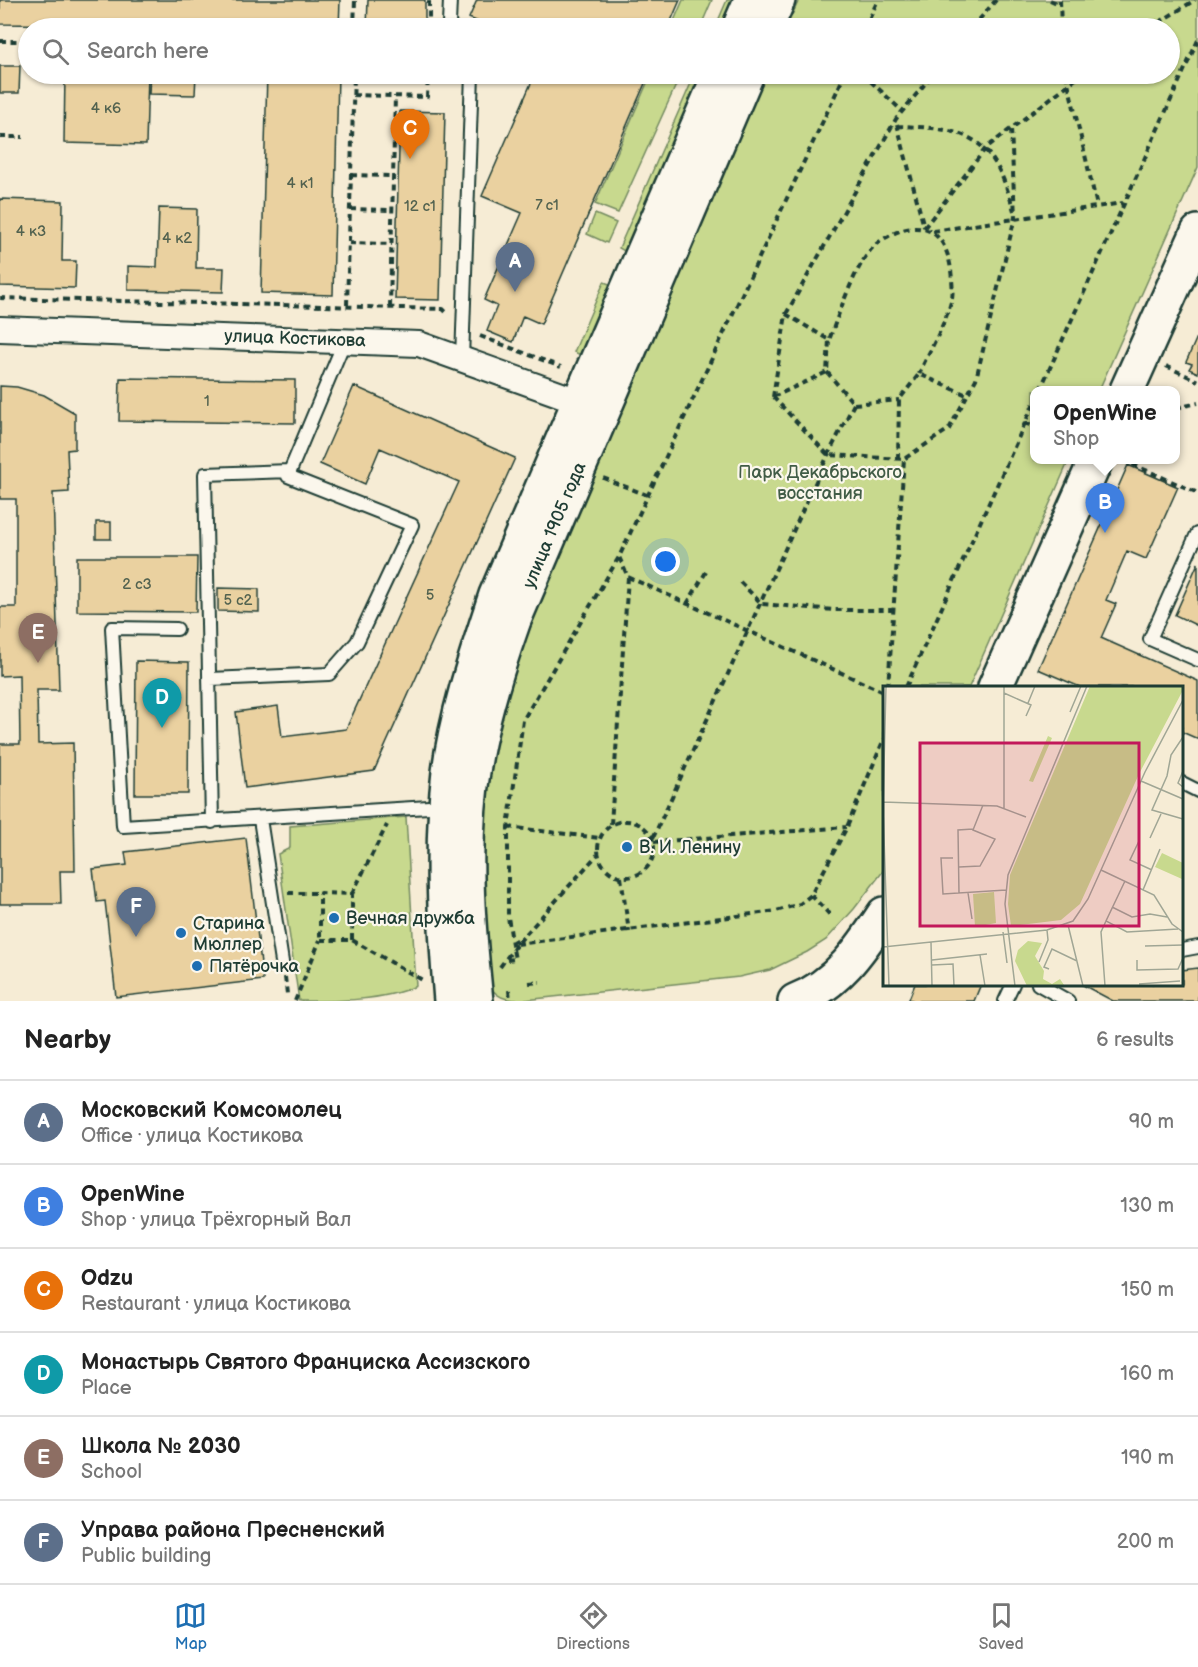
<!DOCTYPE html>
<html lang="en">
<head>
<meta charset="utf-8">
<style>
  body { margin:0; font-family:"Balsamiq Sans",sans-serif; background:#f2f2f2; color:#222 }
  .you { position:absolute; left:666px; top:562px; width:21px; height:21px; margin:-15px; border:4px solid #fff; border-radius:50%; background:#1a73e8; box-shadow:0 0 0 9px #1a73e833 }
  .badge { display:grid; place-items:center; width:39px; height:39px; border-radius:50%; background:#1f6fb2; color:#fff; font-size:20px; font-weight:700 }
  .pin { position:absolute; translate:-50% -50px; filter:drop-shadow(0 2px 3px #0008) }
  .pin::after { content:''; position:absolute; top:32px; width:21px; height:18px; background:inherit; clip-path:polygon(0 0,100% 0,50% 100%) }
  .popup { position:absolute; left:1030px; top:386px; width:150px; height:78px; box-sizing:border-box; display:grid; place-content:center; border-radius:12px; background:#fff; filter:drop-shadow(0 2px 4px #0005); font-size:20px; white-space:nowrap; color:#767676 }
  .popup b { font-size:22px; color:#222 }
  .popup::after { content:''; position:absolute; left:50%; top:100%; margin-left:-12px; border:12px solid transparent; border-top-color:#fff }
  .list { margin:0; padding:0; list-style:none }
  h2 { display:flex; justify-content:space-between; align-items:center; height:78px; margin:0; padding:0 24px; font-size:26px }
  h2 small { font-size:20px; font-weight:400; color:#767676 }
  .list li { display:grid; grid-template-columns:39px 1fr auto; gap:18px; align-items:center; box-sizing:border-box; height:84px; padding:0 24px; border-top:2px solid #e0e0e0 }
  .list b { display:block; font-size:22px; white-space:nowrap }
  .list p { margin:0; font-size:20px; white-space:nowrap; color:#767676 }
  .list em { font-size:20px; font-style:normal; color:#767676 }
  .icon { flex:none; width:33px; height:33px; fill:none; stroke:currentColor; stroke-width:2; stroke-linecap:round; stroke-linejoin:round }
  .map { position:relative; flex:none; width:1198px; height:1001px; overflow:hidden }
  .search { position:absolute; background:#fff; box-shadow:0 2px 4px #0004; left:18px; right:18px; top:18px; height:66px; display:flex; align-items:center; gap:15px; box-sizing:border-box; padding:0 21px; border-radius:33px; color:#767676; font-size:22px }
  .sheet { height:582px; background:#fff }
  nav { display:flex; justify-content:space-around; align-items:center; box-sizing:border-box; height:84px; border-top:2px solid #e0e0e0; background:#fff; font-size:16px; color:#767676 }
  nav a { display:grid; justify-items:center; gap:3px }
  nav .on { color:#1f6fb2 }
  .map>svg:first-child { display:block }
  .green { fill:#c8d98e; stroke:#748b61; stroke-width:1.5 }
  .building { fill:#ead1a0; stroke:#1f3d34; stroke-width:1.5 }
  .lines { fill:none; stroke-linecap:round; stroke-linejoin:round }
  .lane-casing { stroke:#1f3d34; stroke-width:16 }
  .street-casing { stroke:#1f3d34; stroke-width:28 }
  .secondary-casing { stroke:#1f3d34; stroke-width:38 }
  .path { stroke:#1f3d34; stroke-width:4; stroke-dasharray:6 4.5; stroke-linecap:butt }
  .lane { stroke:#fbf7ec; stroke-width:12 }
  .street { stroke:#fbf7ec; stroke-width:24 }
  .secondary { stroke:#fbf7ec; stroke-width:33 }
  .poi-dot { fill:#1f6fb2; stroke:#fbf7ec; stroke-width:2 }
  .labels { text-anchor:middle; stroke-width:4.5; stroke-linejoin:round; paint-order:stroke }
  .number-label { font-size:15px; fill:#52624f }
  .street-label { font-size:18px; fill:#1f3d34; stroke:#fbf7ec }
  .park-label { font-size:18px; fill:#415c46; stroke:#fbf7ec }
  .poi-label { font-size:18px; fill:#1f3d34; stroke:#fbf7ec; text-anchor:start }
  .inset-road { fill:none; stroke:#a0a695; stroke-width:1.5 }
  .view { fill:#c2185b; fill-opacity:0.15; stroke:#c2185b; stroke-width:3 }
  .inset-edge { fill:none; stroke:#1f3d34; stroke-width:3 }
</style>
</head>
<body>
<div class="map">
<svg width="1198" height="1001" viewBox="0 0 1198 1001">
  <rect width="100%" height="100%" fill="#f6ecd5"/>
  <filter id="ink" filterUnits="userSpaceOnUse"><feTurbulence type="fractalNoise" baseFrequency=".0167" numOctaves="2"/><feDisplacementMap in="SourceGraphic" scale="12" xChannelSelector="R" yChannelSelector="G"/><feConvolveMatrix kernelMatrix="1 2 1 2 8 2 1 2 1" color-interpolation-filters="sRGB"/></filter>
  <g filter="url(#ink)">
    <path class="green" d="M683 0H712L700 28H671Z
      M727 0H736L723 28H715Z
      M799 0H1198V167L1099 390H1034V460H1069L969 687H884V870L854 909 826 940 807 952 770 970 739 977 525 1000C500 1001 491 995 484 971L481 806 504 679 763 74H1170V28H786Z
      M651 74H681L618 213 595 204Z
      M695 74H704L626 252 619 248Z
      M595 214 616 223 607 243 587 234Z
      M604 282 612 285 581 355 574 352Z
      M406 817 416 986C383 1001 336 1001 299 1001L278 854 290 848V826Z"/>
    <path class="building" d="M0 0H340L339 28 0 24Z
      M368 0H425V28H367Z
      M477 0H680L668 28H553L543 24 541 28H493L469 18Z
      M0 66H20L19 93H0Z
      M65 74H148L146 145 64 143Z
      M150 74H196L195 95 149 94Z
      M267 74H338L333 295 261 293Z
      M535 74H649L541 324 523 316 513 342 487 331 497 306 484 300 522 213 482 196Z
      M400 111 445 112 440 300 395 299Z
      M0 199 63 201 62 261H76L75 288 0 286Z
      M159 208 197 209 196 268H224L223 292 128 290V266L157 267Z
      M1198 335V373L1189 369 1192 364 1186 362Z
      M120 378 295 380V423L119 421Z
      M0 386 17 387 44 395 75 413V449L67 450 69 492 53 493 59 690H37L38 744 73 743 75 871H60L61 904H0V744H20L19 675 0 676V607H16V499H0Z
      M354 386 515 458 374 771 245 788 236 712 278 706 282 737 346 729 459 482 380 448 365 484 320 464Z
      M1128 465 1178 487 1146 559 1127 551 1106 600 1116 604 1101 638 1198 681V739L1182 732V687H1080L1038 669Z
      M96 522H111V539H96Z
      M77 557H197L196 612 77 611Z
      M1198 563V626L1175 615Z
      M218 588 259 589V612L218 611Z
      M136 661 189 662 188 794H135Z
      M246 838 263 980 116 997 105 901 97 902 93 869 127 865 125 852Z
      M1198 968V1001H1113L1081 984H1182V970Z
      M915 984H981L974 1001H914L909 999Z"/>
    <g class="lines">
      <g class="lane-casing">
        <path id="lane" d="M450 0 449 24 452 28
          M462 359 472 74
          M1197 534 1150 639 1198 660
          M177 629 112 628 123 826 445 806
          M210 679 329 674 357 642 412 525 288 476 345 340
          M1182 783 1198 791
          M260 819 282 962
          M212 822 205 474 290 471
          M1182 950 1198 947
          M1038 984 1068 1001
          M1005 1001 1013 984"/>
      </g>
      <g class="street-casing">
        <path id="street" d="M0 329 419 344 581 402"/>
      </g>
      <g class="secondary-casing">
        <path id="secondary" d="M739 28 751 0
          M766 28 778 0
          M1127 390 1198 232
          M995 687 1096 460
          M451 1001C445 925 440 848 449 772 457 711 477 653 496 595L720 74
          M476 1001C468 924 461 842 474 765 482 715 497 668 514 620L747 74
          M795 1001C837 985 861 949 884 914"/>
      </g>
      <path class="path" d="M1050 0 1059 4
        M1060 0 1061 28
        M354 28 355 0
        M429 28V0
        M865 28 878 0
        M972 28 996 0
        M1150 28 1195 0
        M0 41H28
        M863 74 901 110
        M1066 74 1097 206
        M353 95 427 97 428 74
        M897 124 924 227
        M897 126C971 128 993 137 1014 211
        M0 137H23
        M351 175 393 176
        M350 209 392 210
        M924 228 986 148 1082 74
        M933 231 1123 203
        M349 243 392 244
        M0 298 443 309 447 313
        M347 305 354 74
        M390 307 395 96
        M786 314 829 340C838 316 858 256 879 242 915 217 945 225 951 270 952 280 954 293 951 302 944 327 929 351 919 374
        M480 336 561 367
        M1166 366 1198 381
        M827 372 854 404 899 400
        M1040 390 1198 40
        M773 397 828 455 904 459 949 429 976 379 1015 217 1011 128
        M773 397 786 314 896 119 933 74
        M773 397 827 372 829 340
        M1176 408 1198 403
        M1025 423 1034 427
        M898 459 899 400 919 374 967 395
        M1123 460 1198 493
        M603 478 647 495
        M628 577 884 692
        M740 582 762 604 835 610H894
        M687 604 706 572
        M888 687 904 459
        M906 687 1034 403
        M598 849a28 28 0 1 1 56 0a28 28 0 1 1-56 0Z
        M611 824 628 577 619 557
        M508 827 599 838
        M653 838 828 455 854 404
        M654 842 846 827
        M621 877 629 932
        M288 893H320
        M352 894 387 825
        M811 895 830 915
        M352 940V894L320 893V940H352L424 981
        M517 944 511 935 508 917V827L523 720 619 557 845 74
        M517 944 776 911 800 904 811 895 847 827 884 739
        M507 960 515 959 511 939
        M500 967 517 944 597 855
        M285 977 287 994
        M529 983 540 982
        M509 990 510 1001
        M295 1001 320 940"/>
      <use href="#lane" class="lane"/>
      <use href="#street" class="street"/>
      <use href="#secondary" class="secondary"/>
    </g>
  </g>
  <g class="poi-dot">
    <circle cx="627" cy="847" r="6"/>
    <circle cx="334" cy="918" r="6"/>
    <circle cx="181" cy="933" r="6"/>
    <circle cx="197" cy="966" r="6"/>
  </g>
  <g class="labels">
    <g class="number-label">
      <text x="106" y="113">4 к6</text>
      <text x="300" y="188">4 к1</text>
      <text x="547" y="210">7 с1</text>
      <text x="420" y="211">12 с1</text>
      <text x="31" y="236">4 к3</text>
      <text x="177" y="243">4 к2</text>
      <text x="207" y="406">1</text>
      <text x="137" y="589">2 с3</text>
      <text x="430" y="600">5</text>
      <text x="238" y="605">5 с2</text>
    </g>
    <g class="street-label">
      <text transform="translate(295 338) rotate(2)" y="6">улица Костикова</text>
      <text transform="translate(554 525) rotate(-67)" y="6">улица 1905 года</text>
    </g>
    <g class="park-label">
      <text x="820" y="478">Парк Декабрьского<tspan x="820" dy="21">восстания</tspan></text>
    </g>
    <g class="poi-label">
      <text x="639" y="853">В. И. Ленину</text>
      <text x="346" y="924">Вечная дружба</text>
      <text x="193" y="929">Старина<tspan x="193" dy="21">Мюллер</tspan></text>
      <text x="209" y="972">Пятёрочка</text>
    </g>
  </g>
  <g transform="translate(883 686)">
    <rect width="300" height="300" fill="#f6ecd5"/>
    <path d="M207 0H300V4L256 88 197 218 178 234 128 240 125 218 127 189ZM165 50 169 52 150 96 146 95ZM279 167 300 177 299 193 272 181ZM111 206 113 237 92 241 90 208ZM145 255 159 257 152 270 161 285 160 293 169 298 177 293 181 299 196 300H144L132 275 135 264Z" fill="#c8d98e"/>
    <path class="inset-road" d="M3 0 0 122 6 300M121 0V123M121 7 148 19 143 30M145 17 152 0M187 26 198 0M300 51 288 69 284 90 269 124 300 133M300 85 295 97 300 101M258 95 300 113M0 116 114 120 143 131M267 152 278 128M256 155 247 174 269 184M70 172H58L60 208 123 204M76 181 97 180 112 153 90 144 100 119M218 184 271 209 289 238 300 246M242 195 223 235 244 246 295 243M260 204 277 163M76 207 75 144 90 143M85 207 89 233M229 221 249 231 267 228 284 231M185 239 200 300M120 246 124 277M48 256 49 300M262 260 300 259M0 261 164 244 190 235 205 213 262 86 300 14M97 269 102 300M49 274 104 268M254 274V284L295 283 300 272M156 276 165 254 164 244M49 279 70 278 71 300M166 283 161 281 169 263 194 275M256 298 297 295M132 300 122 218 125 189 204 0M222 300 218 246 223 235"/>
    <path class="view" d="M37 57H256V240H37Z"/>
    <rect width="300" height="300" class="inset-edge"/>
  </g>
</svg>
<div class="you"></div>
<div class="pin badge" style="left:515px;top:292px;background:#5c6f8a">A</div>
<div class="pin badge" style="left:1105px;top:533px;background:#3f7fe0">B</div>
<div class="popup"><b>OpenWine</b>Shop</div>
<div class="pin badge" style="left:410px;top:159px;background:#e8710a">C</div>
<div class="pin badge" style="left:162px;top:728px;background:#0f9aa8">D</div>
<div class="pin badge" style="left:38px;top:663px;background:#8d6e63">E</div>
<div class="pin badge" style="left:136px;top:937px;background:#5c6f8a">F</div>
<div class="search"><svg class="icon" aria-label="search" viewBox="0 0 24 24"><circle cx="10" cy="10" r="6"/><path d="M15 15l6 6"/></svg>Search here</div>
</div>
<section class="sheet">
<h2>Nearby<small>6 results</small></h2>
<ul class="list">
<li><span class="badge" style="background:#5c6f8a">A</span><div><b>Московский Комсомолец</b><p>Office · улица Костикова</p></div><em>90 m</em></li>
<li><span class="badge" style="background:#3f7fe0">B</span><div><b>OpenWine</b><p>Shop · улица Трёхгорный Вал</p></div><em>130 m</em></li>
<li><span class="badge" style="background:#e8710a">C</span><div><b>Odzu</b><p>Restaurant · улица Костикова</p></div><em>150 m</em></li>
<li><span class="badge" style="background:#0f9aa8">D</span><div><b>Монастырь Святого Франциска Ассизского</b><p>Place</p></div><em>160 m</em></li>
<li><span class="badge" style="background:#8d6e63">E</span><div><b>Школа № 2030</b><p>School</p></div><em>190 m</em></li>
<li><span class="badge" style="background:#5c6f8a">F</span><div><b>Управа района Пресненский</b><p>Public building</p></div><em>200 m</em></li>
</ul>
</section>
<nav>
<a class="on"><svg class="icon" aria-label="map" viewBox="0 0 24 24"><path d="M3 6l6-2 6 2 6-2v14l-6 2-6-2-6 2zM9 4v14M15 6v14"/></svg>Map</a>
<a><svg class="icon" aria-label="directions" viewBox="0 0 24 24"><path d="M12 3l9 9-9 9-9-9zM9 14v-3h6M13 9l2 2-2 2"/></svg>Directions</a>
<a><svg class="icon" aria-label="saved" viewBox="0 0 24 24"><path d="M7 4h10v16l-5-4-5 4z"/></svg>Saved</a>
</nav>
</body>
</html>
